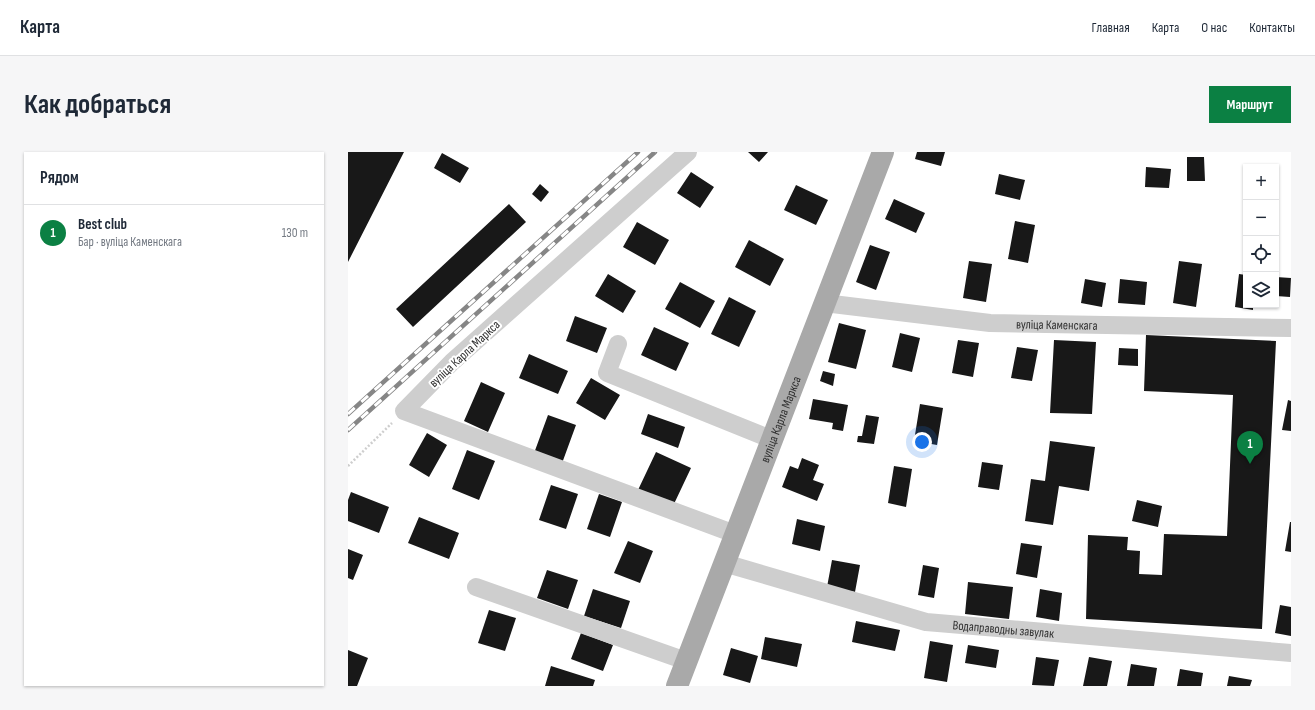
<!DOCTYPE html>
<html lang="ru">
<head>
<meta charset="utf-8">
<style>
  body { margin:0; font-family:"Sofia Sans Condensed",sans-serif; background:#f6f6f7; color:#1f2937 }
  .controls { position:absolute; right:12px; top:12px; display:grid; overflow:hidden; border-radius:0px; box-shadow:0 1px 3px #0004 }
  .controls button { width:36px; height:36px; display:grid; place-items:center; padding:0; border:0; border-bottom:1px solid #e0e1e3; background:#fff; color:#1f2937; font:20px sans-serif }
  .you { position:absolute; left:574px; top:290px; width:14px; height:14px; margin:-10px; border:3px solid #fff; border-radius:50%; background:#1a73e8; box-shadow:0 0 0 6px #1a73e833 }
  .badge { display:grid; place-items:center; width:26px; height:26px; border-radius:50%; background:#0b8043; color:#fff; font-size:13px; font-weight:700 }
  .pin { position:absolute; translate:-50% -33px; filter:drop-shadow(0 1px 2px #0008) }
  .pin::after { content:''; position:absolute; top:21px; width:14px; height:12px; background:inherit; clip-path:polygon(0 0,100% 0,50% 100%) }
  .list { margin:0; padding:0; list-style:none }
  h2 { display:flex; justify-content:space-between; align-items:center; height:52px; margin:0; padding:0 16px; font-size:17px }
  h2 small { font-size:13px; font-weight:400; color:#747a83 }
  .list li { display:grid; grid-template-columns:26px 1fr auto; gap:12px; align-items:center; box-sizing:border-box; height:56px; padding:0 16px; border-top:1px solid #e0e1e3 }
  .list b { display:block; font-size:15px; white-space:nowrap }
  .list p { margin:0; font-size:13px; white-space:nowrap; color:#747a83 }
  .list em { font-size:13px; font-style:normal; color:#747a83 }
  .icon { flex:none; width:22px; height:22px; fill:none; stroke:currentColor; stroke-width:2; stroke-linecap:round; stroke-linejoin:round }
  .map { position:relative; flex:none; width:943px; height:534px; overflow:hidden; border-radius:0px }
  header { display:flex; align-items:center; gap:24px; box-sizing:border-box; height:56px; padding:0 20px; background:#fff; border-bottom:1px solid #e0e1e3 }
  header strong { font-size:19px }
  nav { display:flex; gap:22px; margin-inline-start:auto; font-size:14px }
  .intro { display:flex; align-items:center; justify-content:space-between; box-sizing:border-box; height:96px; padding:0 24px }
  h1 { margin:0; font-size:28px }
  .button { padding:10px 18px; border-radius:0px; background:#0b8043; color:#fff; font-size:14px; font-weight:700 }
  main { display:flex; gap:24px; padding:0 24px }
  aside { flex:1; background:#fff; border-radius:0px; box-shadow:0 1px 3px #0004 }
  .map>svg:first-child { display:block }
  .building { fill:#181818 }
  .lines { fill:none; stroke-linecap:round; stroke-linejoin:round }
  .path { stroke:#cecece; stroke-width:2.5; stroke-dasharray:2 2; stroke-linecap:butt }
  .minor { stroke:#cecece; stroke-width:18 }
  .major { stroke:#a9a9a9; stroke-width:22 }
  .rail-casing { stroke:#868686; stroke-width:4.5 }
  .rail { stroke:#fff; stroke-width:3; stroke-dasharray:9; stroke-linecap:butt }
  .labels { text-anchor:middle; stroke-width:4; stroke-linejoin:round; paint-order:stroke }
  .street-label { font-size:13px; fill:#313131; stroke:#fff }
</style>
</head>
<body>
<header>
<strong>Карта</strong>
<nav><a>Главная</a><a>Карта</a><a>О нас</a><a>Контакты</a></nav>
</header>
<div class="intro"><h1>Как добраться</h1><a class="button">Маршрут</a></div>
<main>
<aside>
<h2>Рядом<small></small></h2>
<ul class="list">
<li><span class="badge">1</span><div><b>Best club</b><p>Бар · вуліца Каменскага</p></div><em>130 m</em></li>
</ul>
</aside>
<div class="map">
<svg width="943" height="534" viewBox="0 0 943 534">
  <rect width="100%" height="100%" fill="#fff"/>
  <path class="building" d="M0 0H56L0 110Z
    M400 0H420L411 10Z
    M569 0H597L593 14 567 7Z
    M94 1 121 16 112 31 86 16Z
    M839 5H856L857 29H839Z
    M798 15 823 17 821 36 797 35Z
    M343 20 366 35 352 56 329 41Z
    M651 22 677 28 672 48 647 42Z
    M192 32 201 40 193 50 184 42Z
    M448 33 480 48 468 73 436 58Z
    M546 47 577 61 568 81 537 67Z
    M161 52 178 70 65 175 48 157Z
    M667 69 687 73 680 111 660 107Z
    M289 70 321 88 307 113 275 95Z
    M401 88 436 107 422 134 387 115Z
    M522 93 542 100 528 138 508 130Z
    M621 109 644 112 638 150 615 146Z
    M831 109 854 112 848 155 825 151Z
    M260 122 288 139 275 161 247 144Z
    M891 122 898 123V153H905V158L887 155Z
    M928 125 943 126 942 145 928 144Z
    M737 127 758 131 754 155 733 151Z
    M772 127 799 130 797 153 770 151Z
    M332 130 367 149 352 176 317 157Z
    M381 145 408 159 391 195 363 182Z
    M227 164 259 176 249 201 218 189Z
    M491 171 518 178 508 217 480 210Z
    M306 175 341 191 328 219 293 203Z
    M552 181 572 186 564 220 544 215Z
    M798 183 928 189 914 477 738 467 740 383 780 385 779 398 792 399 791 422 814 423 816 382 879 384 885 243 796 239Z
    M610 188 631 191 625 225 604 221Z
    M706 188 748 190 744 262 702 261Z
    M669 195 690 198 684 229 663 226Z
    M771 196 790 197V214L770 213Z
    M181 202 220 219 210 242 171 226Z
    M475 219 487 222 485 234 472 229Z
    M243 226 272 243 257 268 228 251Z
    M133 230 157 241 140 280 116 269Z
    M465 247 500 253 495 279 484 277 485 271 461 267Z
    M940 248 943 249V279L934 278Z
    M572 252 595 256 589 293 566 289Z
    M300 262 337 275 330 296 293 282Z
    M200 263 228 273 213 314 185 304Z
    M518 263 531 265 526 292 509 290 510 284H514Z
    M79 281 99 293 81 325 61 313Z
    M702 289 747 295 741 339 711 334 705 373 677 369 683 327 697 329Z
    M119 298 147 309 131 348 104 337Z
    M308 300 343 316 325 354 290 338Z
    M454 306 471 313 465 328 476 332 469 349 434 335 442 314 450 317Z
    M634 310 655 313 651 338 630 335Z
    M546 314 564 317 558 355 540 351Z
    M203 333 230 342 218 377 191 368Z
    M3 340 41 355 31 381 0 369V348Z
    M251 342 274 350 262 385 239 377Z
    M789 348 814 354 810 375 784 369Z
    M71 365 111 381 101 407 60 391Z
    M449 367 477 374 472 399 444 392Z
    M942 370H943V400L937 399Z
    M280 389 305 399 292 431 266 421Z
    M673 391 694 394 689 426 668 422Z
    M0 397 15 403 5 428 0 426Z
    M484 408 512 413 507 440 479 435Z
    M575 413 591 416 586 446 570 443Z
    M199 418 230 428 220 457 189 446Z
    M620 430 665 435 661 467 617 462Z
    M245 437 282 449 273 476 236 464Z
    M692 437 714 441 711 469 688 465Z
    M932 453 943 455V484L927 481Z
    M141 458 168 466 157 499 130 491Z
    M508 469 552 478 547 499 504 490Z
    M233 481 265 493 255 519 223 507Z
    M417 485 454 492 449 515 413 507Z
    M582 489 605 493 599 530 576 526Z
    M620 493 651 498 648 516 617 511Z
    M383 496 410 504 402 531 375 523Z
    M0 498 20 506 9 534H0Z
    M688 505 711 508 706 534 684 533Z
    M741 505 764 509 759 534H735Z
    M783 512 809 516 806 534H779Z
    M203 514 247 528 245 534H197Z
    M832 517 855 521 853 534H829Z
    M881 524 904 528 902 534H879Z"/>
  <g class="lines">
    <path class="path" d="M0 314 44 271"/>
    <g class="minor">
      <path d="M340 0 104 210 56 259 387 382"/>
      <path id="s1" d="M476 151 642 171 943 176"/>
      <path d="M270 192 259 221 423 287"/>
      <path id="s2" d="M376 411 578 470 943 501"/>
      <path d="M128 435 338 509"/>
    </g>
    <path class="major" id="s3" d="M329 534 535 0"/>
    <g class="rail-casing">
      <path id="rail" d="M0 262 290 0
        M0 278 307 0"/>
    </g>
    <use href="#rail" class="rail"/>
  </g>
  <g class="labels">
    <g class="street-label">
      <text dy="5" stroke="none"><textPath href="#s1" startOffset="234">вуліца Каменскага</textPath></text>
      <text transform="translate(116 201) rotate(-43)" y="5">вуліца Карла Маркса</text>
      <text dy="5" stroke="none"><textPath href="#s3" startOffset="286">вуліца Карла Маркса</textPath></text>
      <text dy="5" stroke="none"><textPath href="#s2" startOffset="288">Водаправодны завулак</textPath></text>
    </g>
  </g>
</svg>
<div class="controls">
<button>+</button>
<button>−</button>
<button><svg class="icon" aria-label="locate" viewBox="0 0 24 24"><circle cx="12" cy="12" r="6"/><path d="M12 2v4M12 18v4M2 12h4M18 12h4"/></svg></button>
<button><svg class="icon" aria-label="layers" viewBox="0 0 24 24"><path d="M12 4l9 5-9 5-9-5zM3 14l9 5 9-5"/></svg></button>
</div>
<div class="you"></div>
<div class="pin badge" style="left:902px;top:312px">1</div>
</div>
</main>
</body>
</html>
